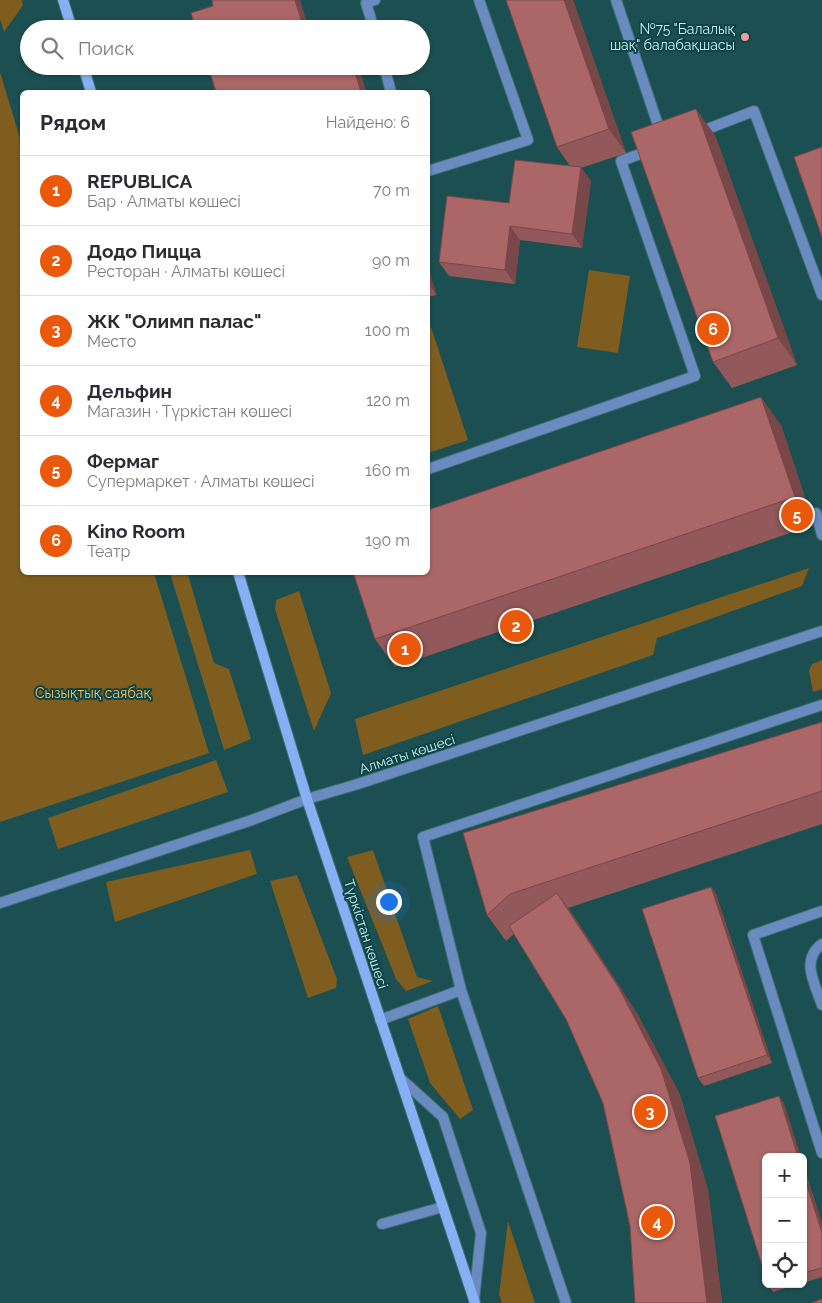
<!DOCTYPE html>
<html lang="ru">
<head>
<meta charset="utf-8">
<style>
  body { margin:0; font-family:Raleway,sans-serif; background:#f2f2f3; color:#2b2b33 }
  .controls { position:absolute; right:15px; bottom:15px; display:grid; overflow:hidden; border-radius:8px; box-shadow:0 1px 4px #0004 }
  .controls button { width:45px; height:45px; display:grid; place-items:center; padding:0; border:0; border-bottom:1px solid #e1e1e2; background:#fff; color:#2b2b33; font:25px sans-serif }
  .you { position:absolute; left:388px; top:901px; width:18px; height:18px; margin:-12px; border:4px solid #fff; border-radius:50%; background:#1a73e8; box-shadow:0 0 0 8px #1a73e833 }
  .badge { display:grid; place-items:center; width:32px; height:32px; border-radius:50%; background:#ea580c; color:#fff; font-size:16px; font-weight:700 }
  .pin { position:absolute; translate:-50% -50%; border:2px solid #fff; box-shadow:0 1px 5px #0006 }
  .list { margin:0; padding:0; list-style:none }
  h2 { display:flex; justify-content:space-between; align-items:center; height:65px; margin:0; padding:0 20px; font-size:21px }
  h2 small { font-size:16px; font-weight:400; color:#7c7c81 }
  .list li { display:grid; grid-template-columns:32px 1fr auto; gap:15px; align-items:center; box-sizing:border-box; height:70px; padding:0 20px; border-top:1px solid #e1e1e2 }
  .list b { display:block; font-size:19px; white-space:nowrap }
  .list p { margin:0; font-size:16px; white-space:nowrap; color:#7c7c81 }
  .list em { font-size:16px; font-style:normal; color:#7c7c81 }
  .icon { flex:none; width:28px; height:28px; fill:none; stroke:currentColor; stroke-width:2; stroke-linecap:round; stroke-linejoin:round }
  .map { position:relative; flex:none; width:822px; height:1303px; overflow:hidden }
  .search { position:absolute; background:#fff; box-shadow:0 1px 4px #0004; left:20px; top:20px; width:410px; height:55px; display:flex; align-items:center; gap:12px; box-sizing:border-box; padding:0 18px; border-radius:28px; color:#7c7c81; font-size:19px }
  .panel { position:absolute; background:#fff; box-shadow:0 1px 4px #0004; left:20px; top:90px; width:410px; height:485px; border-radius:8px }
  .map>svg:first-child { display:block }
  .green { fill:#7e5d1e }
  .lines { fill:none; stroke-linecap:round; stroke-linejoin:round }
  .lane-casing { stroke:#3e6f71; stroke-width:12 }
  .street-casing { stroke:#3e6f71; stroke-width:12 }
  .secondary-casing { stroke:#3e6f71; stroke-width:12 }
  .lane { stroke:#698bc0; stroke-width:10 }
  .street { stroke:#698bc0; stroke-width:10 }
  .secondary { stroke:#86b0f3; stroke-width:10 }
  .wall { fill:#935859 }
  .shaded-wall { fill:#784748 }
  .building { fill:#ab6667; stroke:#784748 }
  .poi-dot { fill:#f59b9b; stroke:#0e4446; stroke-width:2 }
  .labels { text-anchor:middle; stroke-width:4; stroke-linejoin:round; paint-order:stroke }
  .poi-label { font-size:14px; fill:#c4f0f2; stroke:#0e4446; text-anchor:end }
  .park-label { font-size:14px; fill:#f9c05b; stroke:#0e4446 }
  .street-label { font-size:14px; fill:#c4f0f2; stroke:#0e4446 }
</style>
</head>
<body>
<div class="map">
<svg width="822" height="1303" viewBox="0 0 822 1303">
  <rect width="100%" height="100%" fill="#1c4f51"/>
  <path class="green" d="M0 0H22L23 5 4 32 0 19Z
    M0 72 22 145V572L154 573 209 753 0 822Z
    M589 270 630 276 618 353 577 347Z
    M431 327 468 440 428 453V329Z
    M809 568 802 586 657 638 653 655 363 755 355 719Z
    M170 573H190L188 575 214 663 229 669 251 739 224 750Z
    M299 591 331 693 314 731 275 609 276 600Z
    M822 660V689L813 692 809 671 812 664Z
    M216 760 228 792 58 849 48 818Z
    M250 850 257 874 115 922 106 882Z
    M373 850 417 977 433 981 406 991 396 979 347 857Z
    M297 875 337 979 336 988 308 998 270 881Z
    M438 1006 473 1110 460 1119 430 1083 408 1019Z
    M508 1221 535 1303H502L499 1295Z"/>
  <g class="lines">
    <g class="lane-casing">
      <path id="lane" d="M616 0 661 134
        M374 29 366 3 375 0
        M384 66 391 92
        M697 133 754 111 822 295
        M428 171 528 140 479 0
        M428 469 695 376 621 161 651 150
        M816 513 822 535
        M822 911 753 935 822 1153
        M822 944C800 960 815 984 822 1005
        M380 1020 461 990
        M400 1078 443 1117 481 1233 474 1300
        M382 1224 443 1207
        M566 1303 461 990 423 837 822 705"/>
    </g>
    <g class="street-casing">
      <path id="street" d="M0 903 252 820 307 799 358 784 822 631"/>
    </g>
    <g class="secondary-casing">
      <path id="secondary" d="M63 0 72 29
        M83 66 91 92
        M238 572 307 799 475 1303"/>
    </g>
    <use href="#lane" class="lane"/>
    <use href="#street" class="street"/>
    <use href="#secondary" class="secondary"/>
  </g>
  <path class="wall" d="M573 0 626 153 581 168 591 181 582 248 520 240 515 284 449 276 439 262 570 166 557 147Z
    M715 135 797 365 732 388 713 362Z
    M428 266 436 295 428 297Z
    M781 425 814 525 395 667 375 639Z
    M822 722V824L568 908 638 1015 680 1095 708 1190 722 1303H635L630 1226 603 1103 566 1019 514 934 506 941 487 915 463 833Z
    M711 887 716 894 772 1063 704 1086 698 1078Z
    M803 1164 822 1224V1277L803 1283Z
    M768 1284H798L773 1292Z"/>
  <path class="shaded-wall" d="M295 0H300L309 29H304Z
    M564 0H573L626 153 609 129Z
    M353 66H359L366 92H361Z
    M696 109 715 135 797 365 778 338Z
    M581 167 591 181 582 248 572 234Z
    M510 226 520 240 515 284 505 270Z
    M428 266 436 295 428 282Z
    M761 397 781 425 814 525 795 497Z
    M711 887 716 894 772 1063 767 1055Z
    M557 893 576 919 638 1015 680 1095 708 1190 722 1303H707Z
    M779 1096 784 1103 801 1157H798Z
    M803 1164 822 1224V1233L803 1173Z"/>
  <path class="building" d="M212 0H295L304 29H196L191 13 213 6Z
    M506 0H564L609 129 557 147Z
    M208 66H353L361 92H216Z
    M696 109 778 338 713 362 631 132Z
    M822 147V237L794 157Z
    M515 160 581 167 572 234 510 226 505 270 439 262 447 196 509 203Z
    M761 397 795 497 375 639 353 572H428V510Z
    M822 722V791L510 894 487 915 463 833Z
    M711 887 767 1055 698 1078 642 909Z
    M557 893 619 988 661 1069 690 1163 707 1303H635L630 1226 603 1103 566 1019 509 926Z
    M779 1096 798 1157H766V1278L715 1116Z
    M803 1173 822 1233V1268L803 1273Z
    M822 1299V1303H812Z"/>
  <circle class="poi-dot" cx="745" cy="37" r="5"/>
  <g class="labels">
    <g class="poi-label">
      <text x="735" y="34">№75 "Балалық<tspan x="735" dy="16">шақ" балабақшасы</tspan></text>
    </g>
    <g class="park-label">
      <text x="93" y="698">Сызықтық саябақ</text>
    </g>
    <g class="street-label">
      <text transform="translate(407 754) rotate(-18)" y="5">Алматы көшесі</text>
      <text transform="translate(366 934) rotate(72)" y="5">Түркістан көшесі</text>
    </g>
  </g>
</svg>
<div class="controls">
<button>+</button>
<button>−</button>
<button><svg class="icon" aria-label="locate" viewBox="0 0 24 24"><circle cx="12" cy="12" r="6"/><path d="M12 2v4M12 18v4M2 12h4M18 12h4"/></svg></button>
</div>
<div class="you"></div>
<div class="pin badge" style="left:405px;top:649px">1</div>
<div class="pin badge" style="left:516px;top:626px">2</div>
<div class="pin badge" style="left:650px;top:1112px">3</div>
<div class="pin badge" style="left:657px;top:1222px">4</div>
<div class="pin badge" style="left:797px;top:515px">5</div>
<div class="pin badge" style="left:713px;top:329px">6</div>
<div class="search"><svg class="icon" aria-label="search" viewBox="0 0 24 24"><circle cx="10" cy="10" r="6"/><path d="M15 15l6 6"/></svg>Поиск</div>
<section class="panel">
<h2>Рядом<small>Найдено: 6</small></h2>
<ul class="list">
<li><span class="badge">1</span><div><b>REPUBLICA</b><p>Бар · Алматы көшесі</p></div><em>70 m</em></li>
<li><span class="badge">2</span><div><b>Додо Пицца</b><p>Ресторан · Алматы көшесі</p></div><em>90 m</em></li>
<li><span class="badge">3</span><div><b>ЖК &quot;Олимп палас&quot;</b><p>Место</p></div><em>100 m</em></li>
<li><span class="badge">4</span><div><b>Дельфин</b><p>Магазин · Түркістан көшесі</p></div><em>120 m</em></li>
<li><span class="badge">5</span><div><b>Фермаг</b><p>Супермаркет · Алматы көшесі</p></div><em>160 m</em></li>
<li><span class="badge">6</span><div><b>Kino Room</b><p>Театр</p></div><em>190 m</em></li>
</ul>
</section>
</div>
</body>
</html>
